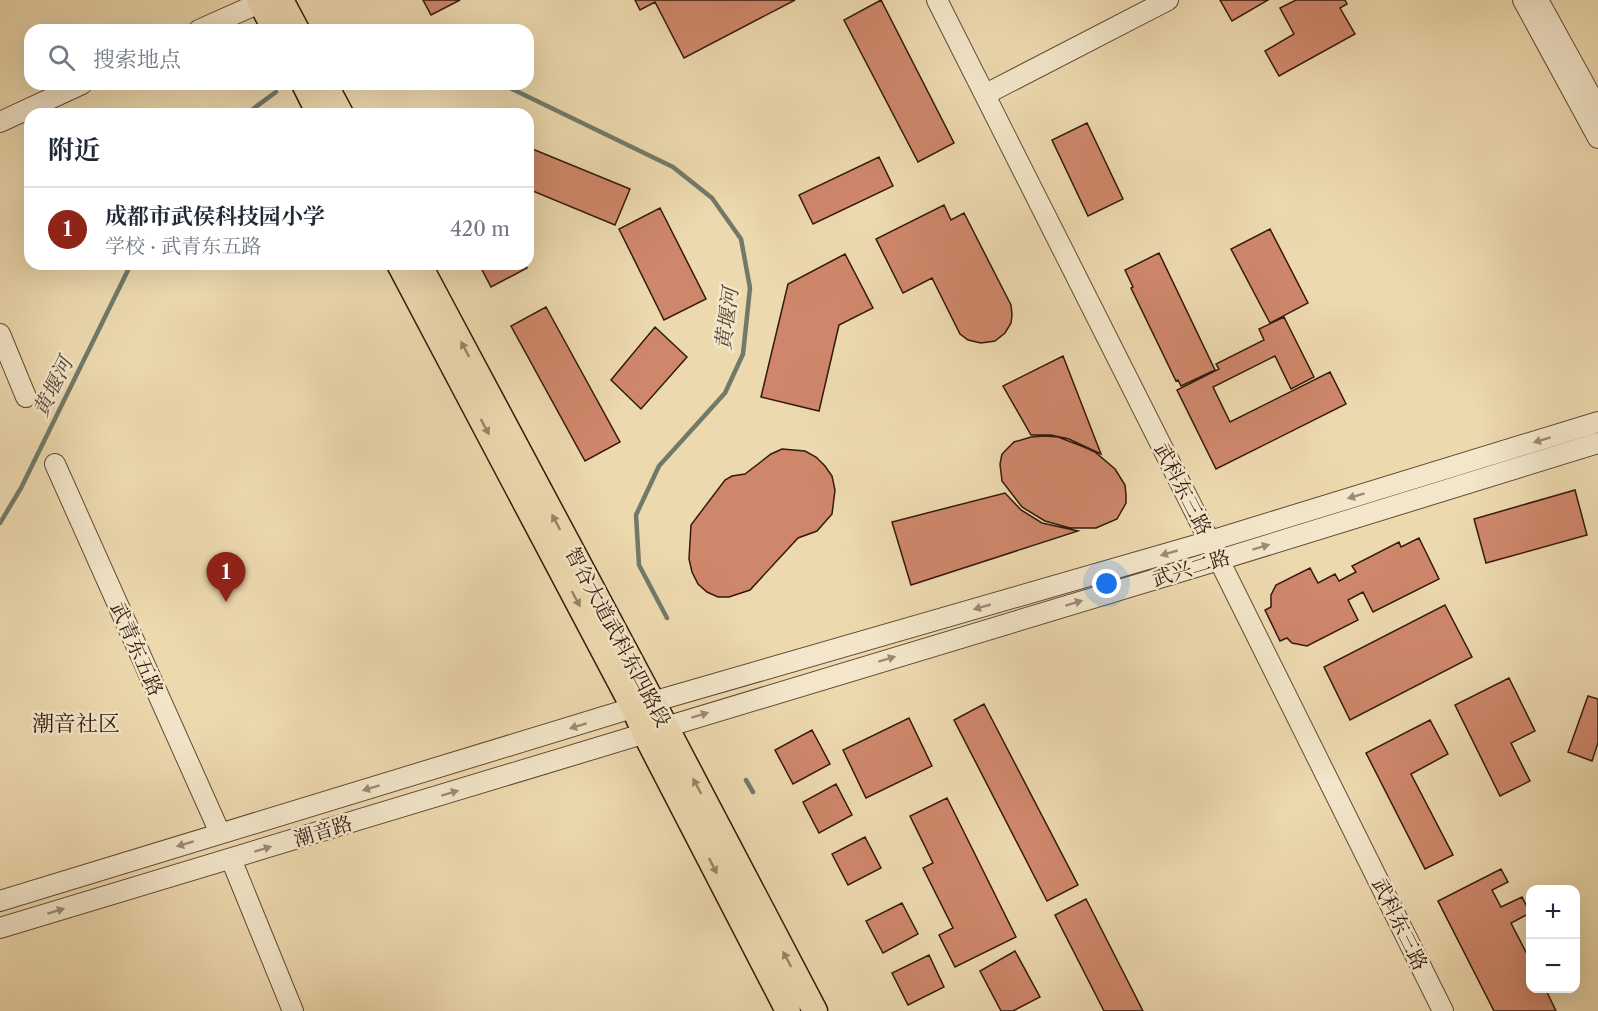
<!DOCTYPE html>
<html lang="zh">
<head>
<meta charset="utf-8">
<style>
  body { margin:0; font-family:"Libre Caslon Text","Noto Serif SC",serif; background:#f2f2f3; color:#1f2937 }
  .controls { position:absolute; right:18px; bottom:18px; display:grid; overflow:hidden; border-radius:12px; box-shadow:0 6px 24px #0002 }
  .controls button { width:54px; height:54px; display:grid; place-items:center; padding:0; border:0; border-bottom:2px solid #e0e1e3; background:#fff; color:#1f2937; font:30px sans-serif }
  .you { position:absolute; left:1107px; top:584px; width:21px; height:21px; margin:-15px; border:4px solid #fff; border-radius:50%; background:#1a73e8; box-shadow:0 0 0 9px #1a73e833 }
  .badge { display:grid; place-items:center; width:39px; height:39px; border-radius:50%; background:#8f2418; color:#fff; font-size:20px; font-weight:700 }
  .pin { position:absolute; translate:-50% -50px; filter:drop-shadow(0 2px 3px #0008) }
  .pin::after { content:''; position:absolute; top:32px; width:21px; height:18px; background:inherit; clip-path:polygon(0 0,100% 0,50% 100%) }
  .list { margin:0; padding:0; list-style:none }
  h2 { display:flex; justify-content:space-between; align-items:center; height:78px; margin:0; padding:0 24px; font-size:26px }
  h2 small { font-size:20px; font-weight:400; color:#747a83 }
  .list li { display:grid; grid-template-columns:39px 1fr auto; gap:18px; align-items:center; box-sizing:border-box; height:84px; padding:0 24px; border-top:2px solid #e0e1e3 }
  .list b { display:block; font-size:22px; white-space:nowrap }
  .list p { margin:0; font-size:20px; white-space:nowrap; color:#747a83 }
  .list em { font-size:20px; font-style:normal; color:#747a83 }
  .icon { flex:none; width:33px; height:33px; fill:none; stroke:currentColor; stroke-width:2; stroke-linecap:round; stroke-linejoin:round }
  .map { position:relative; flex:none; width:1598px; height:1011px; overflow:hidden }
  .search { position:absolute; background:#fff; box-shadow:0 6px 24px #0002; left:24px; top:24px; width:510px; height:66px; display:flex; align-items:center; gap:15px; box-sizing:border-box; padding:0 21px; border-radius:18px; color:#747a83; font-size:22px }
  .panel { position:absolute; background:#fff; box-shadow:0 6px 24px #0002; left:24px; top:108px; width:510px; height:162px; border-radius:18px }
  .map>svg:first-child { display:block }
  .lines { fill:none; stroke-linecap:round; stroke-linejoin:round }
  .stream { stroke:#717a69; stroke-width:4.5 }
  .building { fill:#cf876b; stroke:#34190d; stroke-width:1.5 }
  .minor-casing { stroke:#624935; stroke-width:22 }
  .major-casing { stroke:#34190d; stroke-width:27 }
  .minor { stroke:#f3e6ca; stroke-width:20 }
  .major { stroke:#edd9ae; stroke-width:24 }
  .oneway { fill:#9a8366 }
  .oneway2 { fill:#9d8a75 }
  .labels { text-anchor:middle; stroke-width:5; stroke-linejoin:round; paint-order:stroke }
  .street-label { font-size:20px; fill:#34190d; stroke:#f3e6ca }
  .water-label { font-size:21px; font-style:italic; fill:#53493b; stroke:#f3e6ca }
  .quarter-label { font-size:22px; fill:#34190d; stroke:#f3e6ca }
</style>
</head>
<body>
<div class="map">
<svg width="1598" height="1011" viewBox="0 0 1598 1011">
  <rect width="100%" height="100%" fill="#edd9ae"/>
  <filter id="stains"><feTurbulence type="fractalNoise" baseFrequency=".00333" numOctaves="4"/><feColorMatrix values="0 0 0 0 .2 0 0 0 0 .09 0 0 0 0 .02 0 0 0 .5 -.17"/></filter>
  <radialGradient id="worn" r=".72"><stop offset=".6" stop-color="#630" stop-opacity="0"/><stop offset="1" stop-color="#630" stop-opacity=".3"/></radialGradient>
  <g class="lines">
    <path class="stream" d="M502 84 673 167 712 198 741 239 750 288 743 354 725 393 659 466 636 515 639 565 667 618
      M246 114 276 92
      M0 523 21 488 131 264
      M746 780 753 792"/>
  </g>
  <path class="building" d="M423 0H460L431 15Z
    M635 0H795L684 58 655 2 640 10Z
    M881 0 954 143 918 162 844 20Z
    M1220 0H1268L1232 21Z
    M1296 0H1345L1347 4 1340 8 1355 34 1279 76 1265 51 1294 34 1280 8Z
    M1087 123 1123 199 1088 216 1052 140Z
    M530 148 630 189 615 225 528 189V154Z
    M879 157 893 186 813 224 799 195Z
    M944 205 951 220 964 213 1011 305 1012 315 1011 323 1005 333 995 341 981 343 968 340 960 334 932 278 903 293 876 239Z
    M660 208 706 299 664 320 619 229Z
    M1270 229 1308 303 1270 323 1231 249Z
    M1159 253 1215 370 1181 386 1178 380 1176 381 1131 288 1133 287 1125 270Z
    M845 254 873 308 839 325 819 411 761 397 788 284Z
    M479 264H525L527 268 491 287Z
    M546 307 620 442 585 461 511 326Z
    M1284 317 1314 377 1291 389 1275 356 1213 387 1230 422 1330 372 1346 404 1216 469 1177 390 1219 369 1216 364 1264 340 1259 329Z
    M655 327 687 357 641 409 611 380Z
    M1063 356 1101 454 1069 439 1051 435H1031L1003 386Z
    M1045 436 1058 437 1084 447 1095 452 1115 469 1125 485 1126 495V503L1117 519 1096 528H1070L1045 521 1022 507 1002 481 1000 464 1002 454 1014 442 1031 437Z
    M782 449 805 451 816 457 825 466 832 476 835 490 832 514 817 531 798 538 750 590 729 597H718L707 592 698 584 692 572 689 559 691 525 725 480 732 476 745 474 771 454Z
    M1575 490 1587 535 1486 563 1474 519Z
    M1005 493 1021 510 1042 523 1078 531 911 585 892 522Z
    M1419 538 1439 579 1373 612 1363 592 1348 600 1358 620 1307 646 1292 643 1287 638 1280 641 1265 610 1271 607V595L1276 585 1310 568 1318 583 1335 574 1339 581 1356 572 1352 566 1399 542 1401 547Z
    M1445 605 1472 657 1350 720 1324 667Z
    M1509 678 1535 731 1511 743 1530 781 1500 796 1455 705Z
    M1588 696 1598 699V743L1592 761 1568 752Z
    M984 704 1078 885 1047 901 954 720Z
    M909 718 932 766 866 798 843 750Z
    M1430 720 1448 754 1411 774 1453 855 1425 869 1366 753Z
    M812 730 830 764 793 784 775 750Z
    M836 784 852 815 819 833 803 802Z
    M947 798 1016 937 955 967 939 935 953 928 923 868 933 863 910 816Z
    M865 837 881 868 848 885 832 854Z
    M1501 869 1508 882 1492 890 1501 907 1522 897 1530 913 1511 923 1530 960V988H1545L1556 1011H1494L1438 901Z
    M1086 899 1143 1011H1104L1055 915Z
    M902 903 918 934 883 953 866 921Z
    M1015 951 1040 997 1013 1011H1001L980 971Z
    M929 955 944 987 908 1005 892 973Z"/>
  <g class="lines">
    <g class="minor-casing">
      <path id="minor" d="M937 0 1219 560 1443 1011
        M1523 0 1598 138
        M1538 0 1598 109
        M199 30 266 0
        M986 94 1168 0
        M0 122 82 84
        M0 334 26 397
        M55 464 220 833
        M231 859 293 1011
        M0 901 652 702 1210 541 1598 422
        M0 928 1219 560 1598 443"/>
    </g>
    <g class="major-casing">
      <path id="major" d="M259 0 275 30
        M281 0 297 30
        M304 84 319 114
        M325 84 341 114
        M399 264 634 709 645 734 788 1011
        M419 264 665 725 815 1011"/>
    </g>
    <use href="#minor" class="minor"/>
    <use href="#major" class="major"/>
  </g>
  <defs><path id="oneway-solid" d="M-6-.8H1V-3.2L6.5 0L1 3.2V.8H-6Z" transform="scale(1.5)"/></defs>
  <g class="oneway">
    <use href="#oneway-solid" transform="translate(465 349) rotate(-118)"/>
    <use href="#oneway-solid" transform="translate(485 427) rotate(62)"/>
    <use href="#oneway-solid" transform="translate(556 522) rotate(-118)"/>
    <use href="#oneway-solid" transform="translate(576 599) rotate(62)"/>
    <use href="#oneway-solid" transform="translate(697 786) rotate(-118)"/>
    <use href="#oneway-solid" transform="translate(713 866) rotate(63)"/>
    <use href="#oneway-solid" transform="translate(787 959) rotate(-118)"/>
  </g>
  <g class="oneway2">
    <use href="#oneway-solid" transform="translate(1542 440) rotate(163)"/>
    <use href="#oneway-solid" transform="translate(1356 496) rotate(163)"/>
    <use href="#oneway-solid" transform="translate(1261 547) rotate(-17)"/>
    <use href="#oneway-solid" transform="translate(1169 553) rotate(164)"/>
    <use href="#oneway-solid" transform="translate(1074 603) rotate(-17)"/>
    <use href="#oneway-solid" transform="translate(982 607) rotate(164)"/>
    <use href="#oneway-solid" transform="translate(887 659) rotate(-17)"/>
    <use href="#oneway-solid" transform="translate(700 715) rotate(-17)"/>
    <use href="#oneway-solid" transform="translate(578 726) rotate(163)"/>
    <use href="#oneway-solid" transform="translate(371 788) rotate(163)"/>
    <use href="#oneway-solid" transform="translate(450 793) rotate(-17)"/>
    <use href="#oneway-solid" transform="translate(185 844) rotate(163)"/>
    <use href="#oneway-solid" transform="translate(263 849) rotate(-17)"/>
    <use href="#oneway-solid" transform="translate(56 911) rotate(-17)"/>
  </g>
  <g class="labels">
    <g class="street-label">
      <text transform="translate(1183 489) rotate(63)" y="7">武科东三路</text>
      <text transform="translate(1191 568) rotate(-17)" y="7">武兴二路</text>
      <text transform="translate(618 637) rotate(62)" y="7">智谷大道武科东四路段</text>
      <text transform="translate(137 649) rotate(66)" y="7">武青东五路</text>
      <text transform="translate(323 831) rotate(-17)" y="7">潮音路</text>
      <text transform="translate(1400 924) rotate(64)" y="7">武科东三路</text>
    </g>
    <g class="water-label">
      <text transform="translate(727 319) rotate(-83)" y="7">黄堰河</text>
      <text transform="translate(53 387) rotate(-64)" y="7">黄堰河</text>
    </g>
    <g class="quarter-label">
      <text x="76" y="731">潮音社区</text>
    </g>
  </g>
  <rect width="100%" height="100%" filter="url(#stains)"/>
  <rect width="100%" height="100%" fill="url(#worn)"/>
</svg>
<div class="controls">
<button>+</button>
<button>−</button>
</div>
<div class="you"></div>
<div class="pin badge" style="left:226px;top:602px">1</div>
<div class="search"><svg class="icon" aria-label="search" viewBox="0 0 24 24"><circle cx="10" cy="10" r="6"/><path d="M15 15l6 6"/></svg>搜索地点</div>
<section class="panel">
<h2>附近<small></small></h2>
<ul class="list">
<li><span class="badge">1</span><div><b>成都市武侯科技园小学</b><p>学校 · 武青东五路</p></div><em>420 m</em></li>
</ul>
</section>
</div>
</body>
</html>
